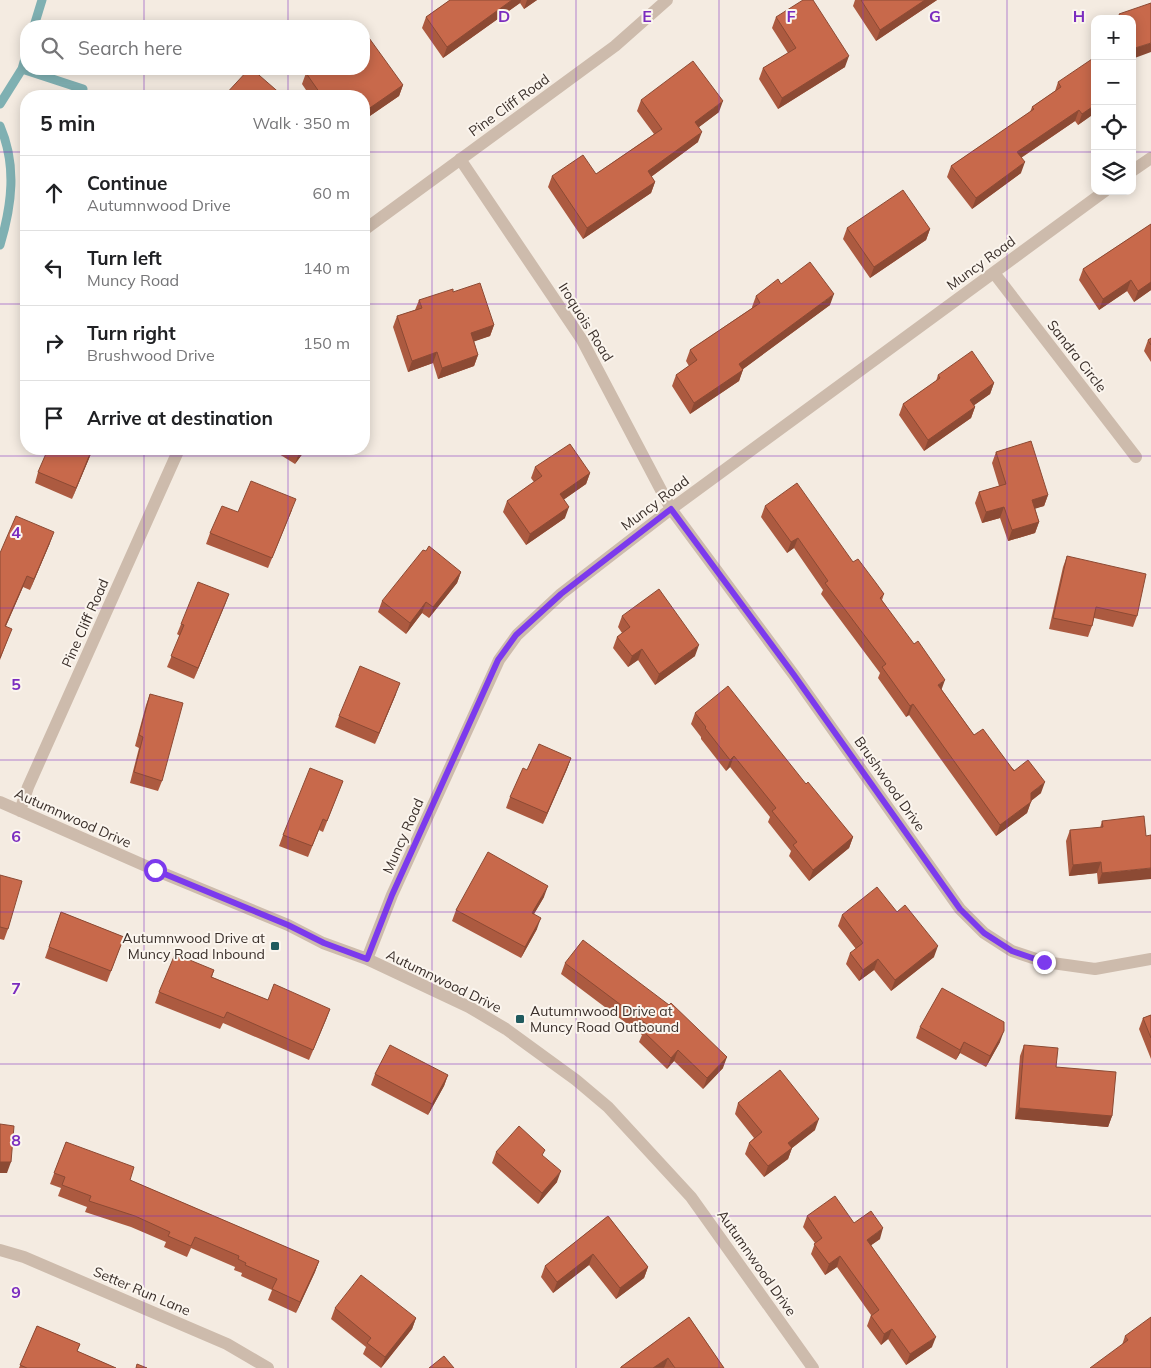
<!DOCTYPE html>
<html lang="en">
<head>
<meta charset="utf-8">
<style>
  body { margin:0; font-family:Mulish,sans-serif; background:#f6f6f6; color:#202124 }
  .controls { position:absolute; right:15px; top:15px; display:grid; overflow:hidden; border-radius:10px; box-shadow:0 2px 12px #0003 }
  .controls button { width:45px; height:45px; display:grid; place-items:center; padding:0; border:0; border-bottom:1px solid #e0e0e0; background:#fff; color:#202124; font:25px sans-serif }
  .stop { position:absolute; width:15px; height:15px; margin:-11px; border:4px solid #7c3aed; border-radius:50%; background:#fff }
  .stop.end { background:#7c3aed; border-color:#fff; box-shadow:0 1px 5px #0008 }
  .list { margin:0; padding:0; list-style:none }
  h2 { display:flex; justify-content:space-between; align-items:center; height:65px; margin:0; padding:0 20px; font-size:21px }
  h2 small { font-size:16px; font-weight:400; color:#757577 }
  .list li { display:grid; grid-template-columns:32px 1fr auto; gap:15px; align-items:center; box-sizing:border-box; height:75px; padding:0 20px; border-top:1px solid #e0e0e0 }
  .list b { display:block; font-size:19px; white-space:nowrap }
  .list p { margin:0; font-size:16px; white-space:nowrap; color:#757577 }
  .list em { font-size:16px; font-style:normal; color:#757577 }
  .icon { flex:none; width:28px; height:28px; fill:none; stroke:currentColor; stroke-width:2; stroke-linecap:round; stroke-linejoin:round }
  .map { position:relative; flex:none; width:1151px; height:1368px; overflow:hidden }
  .search { position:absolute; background:#fff; box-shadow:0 2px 12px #0003; left:20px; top:20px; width:350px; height:55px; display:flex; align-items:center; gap:12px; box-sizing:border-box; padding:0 18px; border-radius:20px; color:#757577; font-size:19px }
  .panel { position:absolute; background:#fff; box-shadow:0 2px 12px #0003; left:20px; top:90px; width:350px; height:365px; border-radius:20px }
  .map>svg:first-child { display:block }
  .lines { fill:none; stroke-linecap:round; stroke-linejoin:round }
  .stream { stroke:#7fb0b2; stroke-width:9 }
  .minor { stroke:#cdbbac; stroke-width:12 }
  .wall { fill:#ac5a40 }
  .shaded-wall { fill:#8c4a34 }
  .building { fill:#c8694b; stroke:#8c4a34 }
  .route { stroke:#7c3aed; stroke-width:6 }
  .grid { fill:none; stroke:#7b2cbf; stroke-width:1; stroke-opacity:0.55 }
  .poi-dot { fill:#1f5a5e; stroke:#fbf5ee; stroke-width:2 }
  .labels { text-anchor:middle; stroke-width:4; stroke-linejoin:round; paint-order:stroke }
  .street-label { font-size:14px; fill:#3b302b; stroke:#fbf5ee }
  .poi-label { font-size:14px; fill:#3b302b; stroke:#fbf5ee; text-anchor:end }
  .grid-label { font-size:16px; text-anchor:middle; font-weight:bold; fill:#7b2cbf; stroke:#fbf5ee; stroke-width:4; stroke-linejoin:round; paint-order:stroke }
</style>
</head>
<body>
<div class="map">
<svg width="1151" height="1368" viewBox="0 0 1151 1368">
  <rect width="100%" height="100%" fill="#f4ebe1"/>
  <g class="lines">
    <path class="stream" d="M34 26 42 0
      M22 69 83 89
      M0 104 22 69 26 55
      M0 126C17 165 12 205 0 245"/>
    <path class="minor" d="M460 159 582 340 671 509 794 675 960 909 984 933 1012 951 1045 962 1095 969 1151 959
      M1132 171 1151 158
      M364 230 615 46 667 0
      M994 273 1136 457
      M0 802 155 870 288 925 323 943 367 959 469 1007 506 1029 576 1080 608 1107 691 1197 813 1368
      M20 811 28 787 179 449
      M367 959 392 895 499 660 517 635 561 594 671 509 1105 191
      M0 1250 24 1257 227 1344 268 1368"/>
  </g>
  <path class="wall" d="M450 0H537L524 9 520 3 443 58 422 28 426 17Z
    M855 0H937L876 41 853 6Z
    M776 17 845 67 778 109 759 79 763 68 788 53 772 28Z
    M306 73 403 85 399 96 364 120V96H310L302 84Z
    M1058 82 1095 113 1078 125 1075 121 1021 158V173L972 209 947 177 951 166 1030 112 1032 107 1055 91Z
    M641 100 719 112 699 127 698 142 651 177 655 182 651 193 583 239 548 187 552 176 596 174 654 134 637 111Z
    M1151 224V290L1134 302 1127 291 1099 310 1079 280 1083 269Z
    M847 228 930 229 926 240 870 278 843 239Z
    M781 284 830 305 743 369 739 381 690 414 672 386 676 375 689 366 686 361 690 350 752 308V307L756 296Z
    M453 292 494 325 490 336 474 341 478 355 474 366 438 379 433 363 408 372 393 327 397 316 415 310 419 300Z
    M1151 338V362L1144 351 1148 340Z
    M938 375 994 383 990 394 974 405 975 407 971 418 924 451 899 415 903 404 936 381Z
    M93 449 72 499 35 483 38 472Z
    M271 449H306L295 464Z
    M996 452 1048 495 1044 506 1035 508 1039 522 1035 533 1008 541 1000 518 982 523 975 503 979 492 999 486 992 463Z
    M535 467 590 473 586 484 563 500 565 518 526 545 503 512 507 501 534 482 531 478Z
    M765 506 853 562 884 594 882 600 942 690 974 735 1041 793 1031 801 1027 813 996 836 909 715 906 717 878 678 880 673 821 594 823 590 794 548 787 553 761 517Z
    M292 510 268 568 206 544 210 533 238 512Z
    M50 543 30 590 23 587 6 626 8 639 0 660V553Z
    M1067 556 1137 616 1133 627 1094 618 1092 626 1088 637 1049 629 1063 567Z
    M461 572 457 583 429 618 422 613 406 634 378 612 382 601Z
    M229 594 194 679 167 667 180 636 177 634 181 624Z
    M622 616 695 656 655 685 638 660 628 667 613 648 617 637 622 633 618 627Z
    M150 694 162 781 158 791 130 783 139 748 135 746 146 705Z
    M396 694 375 744 335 727 339 716Z
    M695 713 806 784 853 837 849 848 809 881 789 856 791 851 768 822 770 817 730 767 726 771 701 739V737L691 724Z
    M571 758 567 769 543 824 506 808 510 797 527 770Z
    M343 781 323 832 319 830 308 857 279 846 283 835Z
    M1102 821 1146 836 1098 884 1097 873 1069 876 1066 841 1070 830 1100 828Z
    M0 875 8 929 4 940 0 939Z
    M544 897 534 914 537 929 521 958 452 921 456 910Z
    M61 912 124 937 107 982 45 958Z
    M842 915 934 957 891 991 874 970 859 981 846 964 850 953 856 949 838 926Z
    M565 963 723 1068 703 1089 674 1061 667 1069 639 1042 642 1035 561 974Z
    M214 970 212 977 268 1000 330 1009 309 1060 223 1023 220 1029 155 1003 159 992Z
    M1151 1015V1059L1139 1029 1143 1018Z
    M920 1027 1000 1042 986 1067 960 1053 956 1060 916 1038Z
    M1024 1045 1056 1067 1112 1116 1108 1127 1015 1119 1020 1056Z
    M375 1074 448 1075 444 1086 428 1115 371 1085Z
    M738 1103 815 1130 792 1148 788 1159 764 1177 745 1154 749 1143 754 1138 735 1114Z
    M66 1142 130 1180 319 1261 315 1272 296 1313 268 1300 272 1290 241 1276 242 1273 234 1270 235 1267 191 1248 187 1257 164 1247 166 1242 131 1227 85 1212 87 1207 58 1196 61 1188 50 1184Z
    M496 1152 557 1182 538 1204 492 1163Z
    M608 1216 648 1267 644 1278 616 1299 589 1265 553 1293 541 1277 545 1266Z
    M807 1216 854 1223 880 1239 871 1245 932 1347 906 1365 888 1339 881 1345 867 1326 871 1315 837 1267 825 1275 811 1254 815 1243 803 1227Z
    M335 1308 416 1318 412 1329 381 1368 363 1354 366 1347 331 1319Z
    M689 1317 724 1368H620L621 1367Z
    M37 1326 80 1344 77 1351 116 1368H19Z
    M1125 1336 1151 1368 1122 1345Z"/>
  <path class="shaded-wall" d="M512 0H521L520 3 443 58 447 47Z
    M527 0H537L524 9Z
    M925 0H937L876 41 880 30Z
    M1151 43V52L1132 59V49Z
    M849 56 845 67 778 109 782 98Z
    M403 85 399 96 364 120V112Z
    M723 101 719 112 691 133 695 122Z
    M1095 105V113L1078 125 1082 114Z
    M1079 110 1075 121 1013 163 1017 152Z
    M702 132 698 142 644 182 648 171Z
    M1025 162 1021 173 972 209 976 198Z
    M655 182 651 193 583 239 587 228Z
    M930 229 926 240 870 278 874 267Z
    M1131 280 1127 291 1099 310 1103 299Z
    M1151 282V290L1134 302 1138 291Z
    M834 294 830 305 735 375 739 364Z
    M494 325 490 336 467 344 471 333Z
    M437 352 433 363 408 372 412 361Z
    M478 355 474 366 438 379 442 368Z
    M743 370 739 381 690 414 694 403Z
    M994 383 990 394 966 411 970 400Z
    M975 407 971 418 924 451 928 440Z
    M92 449H93L72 499 76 488Z
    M302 449H306L295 464 299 453Z
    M590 473 586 484 556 505 560 494Z
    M1048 495 1044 506 1028 511 1032 500Z
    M569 507 565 518 526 545 530 534Z
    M1004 507 1000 518 982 523 986 512Z
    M1039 522 1035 533 1008 541 1012 530Z
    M54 532 50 543 30 590 34 579Z
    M798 538 794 548 787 553 791 542Z
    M461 572 457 583 429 618 433 607Z
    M27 576 23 587 1 637 5 626Z
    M229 594 225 605 194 679 198 668Z
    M426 602 422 613 406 634 410 623Z
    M699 645 695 656 655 685 659 674Z
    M642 649 638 660 628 667 632 656Z
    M945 680 941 691 938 685Z
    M400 683 396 694 375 744 379 733Z
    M913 704 909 715 906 717 910 706Z
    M734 756 730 767 726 771 730 760Z
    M571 758 567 769 543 824 547 813Z
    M1045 782 1041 793 1027 804 1031 793Z
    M1031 802 1027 813 996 836 1000 825Z
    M853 837 849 848 809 881 813 870Z
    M1101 862 1097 873 1069 876 1073 865Z
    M1151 868V879L1098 884 1102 873Z
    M548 886 544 897 528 924 532 913Z
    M541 918 537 929 521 958 525 947Z
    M938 946 934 957 891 991 895 980Z
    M878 959 874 970 859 981 863 970Z
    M330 1009 326 1020 309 1060 313 1050Z
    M1004 1031 1000 1042 986 1067 990 1056Z
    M964 1042 960 1053 956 1060 960 1050Z
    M678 1050 674 1061 667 1069 671 1058Z
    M727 1057 723 1068 703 1089 707 1078Z
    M448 1075 444 1086 428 1115 432 1104Z
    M1019 1108 1112 1116 1108 1127 1015 1119Z
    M819 1119 815 1130 792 1148 788 1159 764 1177 768 1166 788 1143Z
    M0 1162H11L7 1173H0Z
    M561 1171 557 1182 538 1204 542 1193Z
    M883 1228 880 1239 863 1251 867 1240Z
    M593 1254 589 1265 553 1293 557 1282Z
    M840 1256 837 1267 825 1275 829 1264Z
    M319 1261 315 1272 296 1313 300 1302Z
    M648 1267 644 1278 616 1299 620 1288Z
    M416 1318 412 1329 381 1368 385 1357Z
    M892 1329 888 1339 881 1345 884 1334Z
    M936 1337 932 1347 906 1365 910 1354Z
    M668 1358 664 1368H653Z"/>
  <path class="building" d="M450 0H512L447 47 426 17Z
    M803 0H813L849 56 782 98 763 68 796 48 776 17Z
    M861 0H925L880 30Z
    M1151 3V43L1132 49V19H1121L1119 14Z
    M364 31 403 85 364 112V96H322L306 73 312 69H364Z
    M1095 57V105L1082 114 1079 110 1017 152 1025 162 976 198 951 166 1034 109 1032 107 1061 87 1058 82Z
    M693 61 723 101 695 122 702 132 648 171 655 182 587 228 552 176 583 155 596 174 662 129 641 100Z
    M249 69H252L283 96H224Z
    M903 190 930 229 874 267 847 228Z
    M1151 224V282L1138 291 1131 280 1103 299 1083 269Z
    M810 262 834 294 739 364 743 370 694 403 676 375 697 360 690 350 760 303 756 296 778 279 781 284Z
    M480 283 494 325 471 333 478 355 442 368 437 352 412 361 397 316 422 308 419 300 453 289V292Z
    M1151 338V345L1148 340Z
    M972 351 994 383 970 400 975 407 928 440 903 404 940 378 938 375Z
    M1031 441 1048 495 1032 500 1039 522 1012 530 1004 507 986 512 979 492 1006 484 996 452Z
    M570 444 590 473 560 494 569 507 530 534 507 501 542 476 535 467Z
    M48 449H92L76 488 38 472Z
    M292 449H302L299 453Z
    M251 481 296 499 272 558 210 533 222 506 238 512Z
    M797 483 853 562 858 559 876 583 884 594 880 598 914 644 918 641 945 680 938 685 974 735 983 729 1014 771 1028 760 1045 782 1031 793V802L1000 825 913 704 910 706 882 667 886 664 825 583 828 581 798 538 791 542 765 506Z
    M16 516 54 532 34 579 27 576 5 626 12 629 0 658V553Z
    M429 546 461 572 433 607 426 602 410 623 382 601 423 550 426 551Z
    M1067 556 1146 574 1137 616 1096 607 1092 626 1053 618Z
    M198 582 229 594 198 668 171 656 184 625 181 624Z
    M659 589 699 645 659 674 642 649 632 656 617 637 630 627 622 616Z
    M360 666 400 683 379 733 339 716Z
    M728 686 806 784 808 782 853 837 813 870 793 845 797 842 772 811 776 808 734 756 730 760 705 728 706 727 695 713Z
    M150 694 183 703 162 781 134 772 143 737 139 735Z
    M539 744 571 758 547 813 510 797 523 768 527 770Z
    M310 768 343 781 327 821 323 819 312 846 283 835Z
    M1144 816 1146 836 1151 835V868L1102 873 1101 862 1073 865 1070 830 1103 827 1102 821Z
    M488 852 548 886 532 913 541 918 525 947 456 910Z
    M0 875 22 881 8 929 0 927Z
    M877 887 897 912 905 905 938 946 895 980 878 959 863 970 850 953 863 943 842 915Z
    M61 912 124 937 111 971 49 947Z
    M583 940 669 1005 671 1003 727 1057 707 1078 678 1050 671 1058 643 1031 649 1026 565 963Z
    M175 954 214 970 211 977 268 1000 274 984 330 1009 313 1050 227 1012 224 1018 159 992Z
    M942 988 1004 1022V1031L990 1056 964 1042 960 1050 920 1027Z
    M1151 1015V1038L1143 1018Z
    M390 1045 448 1075 432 1104 375 1074Z
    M1024 1045 1058 1048 1056 1067 1116 1072 1112 1116 1019 1108Z
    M780 1070 819 1119 788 1143 792 1148 768 1166 749 1143 762 1132 738 1103Z
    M0 1124 14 1126 11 1162H0Z
    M519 1126 545 1150 542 1155 561 1171 542 1193 496 1152Z
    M66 1142 134 1167 130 1180 319 1261 300 1302 272 1289 277 1279 245 1265 246 1263 238 1259 239 1256 195 1237 191 1246 168 1236 170 1232 135 1216 89 1201 91 1196 62 1185 65 1177 54 1173Z
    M835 1196 854 1223 871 1211 883 1228 867 1240 936 1337 910 1354 892 1329 884 1334 871 1316 879 1310 840 1256 829 1264 814 1244 822 1238 807 1216Z
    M608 1216 648 1267 620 1288 593 1254 557 1282 545 1266Z
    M361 1275 416 1318 385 1357 367 1343 371 1338 335 1308Z
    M689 1317 724 1368H675L668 1358 653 1368H621V1367Z
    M1151 1317V1368H1090L1128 1340 1125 1336Z
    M37 1326 80 1344 77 1351 116 1368H27L20 1365Z
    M444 1356 454 1368H429Z
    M137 1364 147 1368H136Z"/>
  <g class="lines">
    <path class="route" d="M155 870 288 925 324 943 367 959 392 895 498 660 516 635 561 594 671 509 794 675 960 909 984 933 1012 951 1044 962"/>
  </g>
  <path class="grid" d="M144 0V26M288 0V26M432 0V1368M576 0V1368M719 0V1368M863 0V1368M1007 0V1368M144 69V96M288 69V96M0 152H26M364 152H1095M1132 152H1151M0 304H26M364 304H1151M144 449V1368M288 449V1368M0 456H1151M0 608H1151M0 760H1151M0 912H1151M0 1064H1151M0 1216H1151"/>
  <g class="poi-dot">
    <rect x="270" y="941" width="10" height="10" rx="2.5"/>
    <rect x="515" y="1014" width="10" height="10" rx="2.5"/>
  </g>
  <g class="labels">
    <g class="street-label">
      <text transform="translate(509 105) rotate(-36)" y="5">Pine Cliff Road</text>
      <text transform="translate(981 263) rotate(-36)" y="5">Muncy Road</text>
      <text transform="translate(586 322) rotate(58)" y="5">Iroquois Road</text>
      <text transform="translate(1077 356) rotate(52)" y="5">Sandra Circle</text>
      <text transform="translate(655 503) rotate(-37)" y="5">Muncy Road</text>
      <text transform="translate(85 623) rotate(-66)" y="5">Pine Cliff Road</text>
      <text transform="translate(890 784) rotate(55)" y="5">Brushwood Drive</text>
      <text transform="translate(73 818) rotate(24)" y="5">Autumnwood Drive</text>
      <text transform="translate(403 836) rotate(-66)" y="5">Muncy Road</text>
      <text transform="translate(444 981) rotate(26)" y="5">Autumnwood Drive</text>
      <text transform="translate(757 1263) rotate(55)" y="5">Autumnwood Drive</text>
      <text transform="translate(142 1291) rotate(23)" y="5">Setter Run Lane</text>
    </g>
    <g class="poi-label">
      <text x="265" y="943">Autumnwood Drive at<tspan x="265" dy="16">Muncy Road Inbound</tspan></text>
      <text x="530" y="1016" text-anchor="start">Autumnwood Drive at<tspan x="530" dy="16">Muncy Road Outbound</tspan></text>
    </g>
  </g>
  <g class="grid-label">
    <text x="504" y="22">D</text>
    <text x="647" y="22">E</text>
    <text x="791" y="22">F</text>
    <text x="935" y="22">G</text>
    <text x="1079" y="22">H</text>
    <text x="16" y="538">4</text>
    <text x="16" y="690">5</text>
    <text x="16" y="842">6</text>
    <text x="16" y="994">7</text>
    <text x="16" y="1146">8</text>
    <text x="16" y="1298">9</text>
  </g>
</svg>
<div class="controls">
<button>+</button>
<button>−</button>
<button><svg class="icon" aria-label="locate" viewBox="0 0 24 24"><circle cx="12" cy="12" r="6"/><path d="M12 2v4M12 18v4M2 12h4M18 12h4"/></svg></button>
<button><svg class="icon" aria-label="layers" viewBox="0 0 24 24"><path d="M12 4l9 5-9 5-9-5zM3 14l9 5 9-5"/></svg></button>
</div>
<div class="stop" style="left:155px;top:870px"></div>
<div class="stop end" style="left:1044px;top:962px"></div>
<div class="search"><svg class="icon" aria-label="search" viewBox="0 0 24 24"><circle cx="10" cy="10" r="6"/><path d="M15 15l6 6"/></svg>Search here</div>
<section class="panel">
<h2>5 min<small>Walk · 350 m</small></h2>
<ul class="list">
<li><svg class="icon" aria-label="ahead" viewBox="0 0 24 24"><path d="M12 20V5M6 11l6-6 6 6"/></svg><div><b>Continue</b><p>Autumnwood Drive</p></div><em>60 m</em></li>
<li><svg class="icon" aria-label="left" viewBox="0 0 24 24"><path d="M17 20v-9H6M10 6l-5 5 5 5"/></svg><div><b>Turn left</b><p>Muncy Road</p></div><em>140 m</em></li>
<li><svg class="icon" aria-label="right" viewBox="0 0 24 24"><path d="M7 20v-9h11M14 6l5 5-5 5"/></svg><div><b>Turn right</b><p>Brushwood Drive</p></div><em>150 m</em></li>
<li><svg class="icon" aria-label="arrive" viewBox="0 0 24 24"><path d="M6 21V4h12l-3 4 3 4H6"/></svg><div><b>Arrive at destination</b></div></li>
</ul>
</section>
</div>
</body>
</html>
